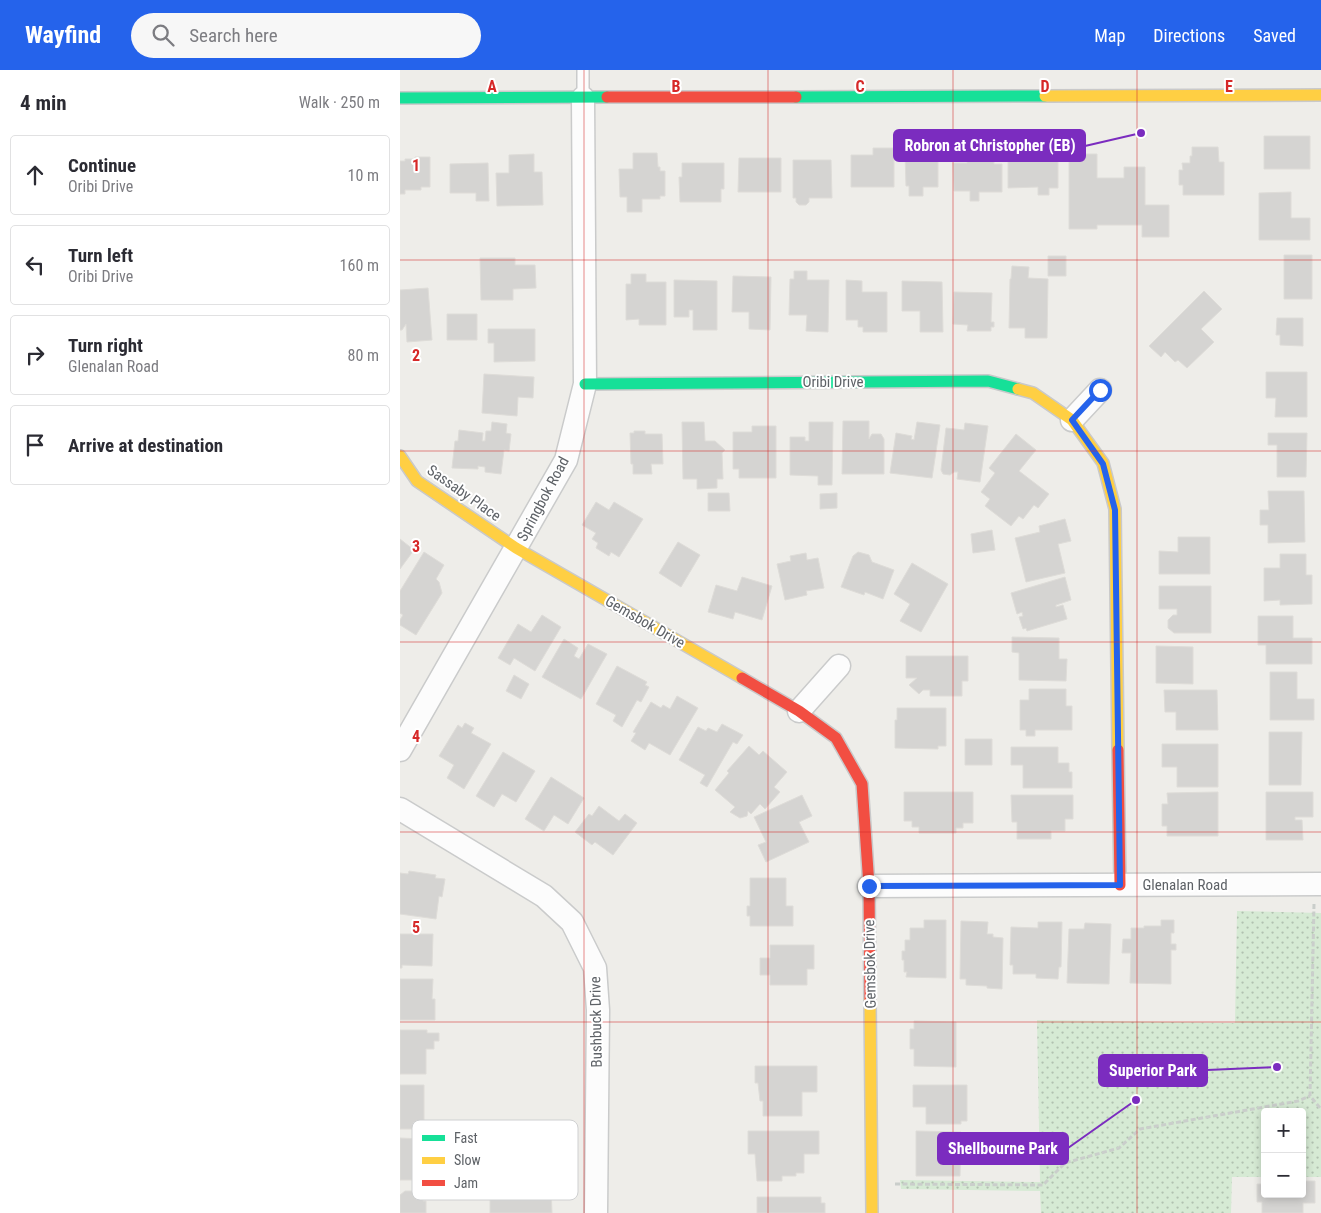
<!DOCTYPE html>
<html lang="en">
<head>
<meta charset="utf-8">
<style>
  body { margin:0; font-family:"Roboto Condensed",sans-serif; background:#f7f7f7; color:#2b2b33 }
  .controls { position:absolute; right:15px; bottom:15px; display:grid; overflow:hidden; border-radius:5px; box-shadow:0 2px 8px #0003 }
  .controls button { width:45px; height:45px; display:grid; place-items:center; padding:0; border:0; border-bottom:1px solid #e1e1e2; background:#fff; color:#2b2b33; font:25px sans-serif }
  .stop { position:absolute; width:15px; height:15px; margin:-11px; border:4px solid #2563eb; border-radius:50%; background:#fff }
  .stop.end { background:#2563eb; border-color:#fff; box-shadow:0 1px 5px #0008 }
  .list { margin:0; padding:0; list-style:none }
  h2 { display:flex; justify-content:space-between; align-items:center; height:65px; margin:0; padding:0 20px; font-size:21px }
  h2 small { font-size:16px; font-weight:400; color:#7c7c81 }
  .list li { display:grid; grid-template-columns:32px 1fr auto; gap:15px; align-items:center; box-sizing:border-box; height:80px; margin:0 10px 10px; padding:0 10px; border:1px solid #e1e1e2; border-radius:5px }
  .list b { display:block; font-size:19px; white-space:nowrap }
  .list p { margin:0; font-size:16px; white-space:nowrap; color:#7c7c81 }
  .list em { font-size:16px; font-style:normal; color:#7c7c81 }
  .icon { flex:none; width:28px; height:28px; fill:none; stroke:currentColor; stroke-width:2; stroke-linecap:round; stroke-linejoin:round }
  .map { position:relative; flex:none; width:921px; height:1143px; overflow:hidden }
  header { display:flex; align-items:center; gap:30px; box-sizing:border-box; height:70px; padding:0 25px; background:#2563eb; color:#fff }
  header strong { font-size:24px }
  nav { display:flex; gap:28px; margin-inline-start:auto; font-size:18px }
  .search { width:350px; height:45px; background:#f7f7f7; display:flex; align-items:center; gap:12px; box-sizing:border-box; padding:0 18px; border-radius:28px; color:#7c7c81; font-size:19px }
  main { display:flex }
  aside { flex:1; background:#fff }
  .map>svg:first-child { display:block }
  .park { fill:url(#park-dots) }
  .building { fill:#d5d4d2; stroke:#dedcd8 }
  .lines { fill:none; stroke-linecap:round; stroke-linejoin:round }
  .lane-casing { stroke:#cacbcb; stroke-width:14 }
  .street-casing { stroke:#cacbcb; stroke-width:25 }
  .fast-casing { stroke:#c9c9ca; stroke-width:14 }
  .slow-casing { stroke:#c9c9ca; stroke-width:14 }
  .jam-casing { stroke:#c9c9ca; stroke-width:14 }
  .path { stroke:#cacecb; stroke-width:3; stroke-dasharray:5 2.5; stroke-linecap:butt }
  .lane { stroke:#fcfcfc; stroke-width:11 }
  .street { stroke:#fcfcfc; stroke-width:22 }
  .fast { stroke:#16e098; stroke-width:11 }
  .slow { stroke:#ffcf43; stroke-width:11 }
  .jam { stroke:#f24e42; stroke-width:11 }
  .route { stroke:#2563eb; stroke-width:6 }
  .grid { fill:none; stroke:#d62828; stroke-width:1; stroke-opacity:0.55 }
  .labels { text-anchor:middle; stroke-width:4; stroke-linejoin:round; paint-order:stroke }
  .street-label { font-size:15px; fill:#5e6267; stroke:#fff }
  .key { fill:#fff; stroke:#cfd0d1; stroke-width:1 }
  .key-label { font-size:14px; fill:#5e6267 }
  .grid-label { font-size:16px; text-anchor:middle; font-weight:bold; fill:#d62828; stroke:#fff; stroke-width:4; stroke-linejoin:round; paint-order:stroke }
  .leader { fill:none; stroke:#7b2cbf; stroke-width:2 }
  .callout-dot { fill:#7b2cbf; stroke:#fff; stroke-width:2 }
  .callout { fill:#7b2cbf; stroke:#7b2cbf; stroke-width:2 }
  .callout-label { font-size:16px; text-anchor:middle; font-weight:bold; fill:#fff }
</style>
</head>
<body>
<header>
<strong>Wayfind</strong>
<div class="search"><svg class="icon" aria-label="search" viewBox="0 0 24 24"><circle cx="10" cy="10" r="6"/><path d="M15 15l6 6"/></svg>Search here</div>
<nav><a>Map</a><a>Directions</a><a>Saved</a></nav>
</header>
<main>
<aside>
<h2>4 min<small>Walk · 250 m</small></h2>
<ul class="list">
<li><svg class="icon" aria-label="ahead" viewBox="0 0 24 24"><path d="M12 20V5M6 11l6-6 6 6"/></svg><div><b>Continue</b><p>Oribi Drive</p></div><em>10 m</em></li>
<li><svg class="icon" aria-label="left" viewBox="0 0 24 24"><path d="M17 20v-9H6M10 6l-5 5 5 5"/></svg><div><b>Turn left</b><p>Oribi Drive</p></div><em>160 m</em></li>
<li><svg class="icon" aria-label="right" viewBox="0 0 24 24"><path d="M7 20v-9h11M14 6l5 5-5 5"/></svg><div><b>Turn right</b><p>Glenalan Road</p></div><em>80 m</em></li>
<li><svg class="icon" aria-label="arrive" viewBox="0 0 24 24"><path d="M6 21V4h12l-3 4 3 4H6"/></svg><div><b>Arrive at destination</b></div></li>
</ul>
</aside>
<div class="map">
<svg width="921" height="1143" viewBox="0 0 921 1143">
  <defs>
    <pattern id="park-dots" width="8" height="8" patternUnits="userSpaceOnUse" patternTransform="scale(1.25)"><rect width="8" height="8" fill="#d6ead4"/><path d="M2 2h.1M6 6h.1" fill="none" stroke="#b1c1b0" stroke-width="1.8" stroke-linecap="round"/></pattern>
  </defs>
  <rect width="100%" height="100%" fill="#eeede9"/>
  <path class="park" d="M837 841 921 843V1107H902V1042H865V1107H832L831 1143H641L640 1121 501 1119 500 1110 640 1112 637 950 835 953Z"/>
  <path class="building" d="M864 66H910V99H864Z
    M648 73V89L658 88V118H649V125H638V117L608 118V89H621V74Z
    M792 77H818L819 92H824V125H783V115H779V100H783L782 93H790V86H792Z
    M473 78H494V117H451V85H473Z
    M567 78H594V94H602V122H579V131H570V121H554L553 93H567Z
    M233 83H257L258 97H260V101H265V126H260V129H242V142H227V127H220L219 99H233Z
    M505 83 538 85V117H523V126H509V116H506Z
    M134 84V102H142L143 135 97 136 96 103H109V85Z
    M669 84H697V108H724V97H745V135H769V167H742V155H697V159H669Z
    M15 87H30V117H21V120H5V124H0V91H5V89H15Z
    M339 88H381V122H338Z
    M393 90H431L432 128H409V132L406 135H399L396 132V128H393Z
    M88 93 89 131H76V123H50V94Z
    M282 93H324V119H321V132H280L279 107H282Z
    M891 122V148H910V170H859V123Z
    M884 185H912V229H884Z
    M648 186H666V206H648Z
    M80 188H115V195H135L136 218 113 219V230H81Z
    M612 196 629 197 628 208 648 209 647 268H625V258H609L610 209H611Z
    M394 201H407V210H429L428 262 406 261 407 245H389L390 209H394Z
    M231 204H246V212H266V255H239V249L226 250V214H231Z
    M333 206 371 207 370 260 349 259V242H332Z
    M274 210 317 211V260H293V240H289V247H274Z
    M446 210 462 211V222H487V262H463V257H458V250H446Z
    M502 211 542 212 543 262H520V241H502Z
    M28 218 32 270 7 272 6 254 2 260H0V220Z
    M804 221 822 239 801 259 814 272 787 298 778 290 775 292 765 282 761 287 749 276Z
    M554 222 592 223 591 252H594V257H591V261H567L568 255 553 254Z
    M47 244H77V270H47Z
    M877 248H903V276L880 275V265H876Z
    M88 259H135V291L94 292V273H88Z
    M866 302H907V347H875L876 328H866Z
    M84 304 134 307 133 328 118 327 117 346 82 343Z
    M443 351H469V369L472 364H481L484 369V404H442Z
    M92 352 107 354 106 363 111 364 109 381 104 380 101 404 85 402V397L78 396V399L52 398 55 371H58L59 360 83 363 82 371H85L86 361H91Z
    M282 352H304L305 371H315L325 380 322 383 323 409H317V418L297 419V409H283Z
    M409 352H433L432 415H418V406L390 405V367H405V371H409Z
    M517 352 540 355 532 408 490 403 496 363 512 366 511 369 514 370Z
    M565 353 588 356 580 412 557 409 558 402H554L550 405 543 404 541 400 546 358 564 360Z
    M352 356H376V408H339V399H333V362H352Z
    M234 361H245V364H262L263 394H251L252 404H233V394H231L230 363H234Z
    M868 363H907L906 407H877V375H868Z
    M616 364 636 380 619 401 649 424 638 438 634 435 623 449 619 446 611 456 585 436 590 429 581 422 595 403 589 398Z
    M868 421H904L905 472 868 473V455H860V440H869Z
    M308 423H329L330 441H308Z
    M437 423V438L420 439V424Z
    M196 432 209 440 214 432 243 449 219 487 211 482 209 486 196 478 198 473 192 469 196 463 182 455Z
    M665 449 671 471 658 474 665 503 626 512 615 468 640 462 639 456Z
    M592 460 595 480 573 483 571 464Z
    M778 467H810V504H759V481L778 482Z
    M0 469 14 480 0 499Z
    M278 472 300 485 281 517 259 503Z
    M24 482 44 495 36 509 39 512 42 523 16 565 0 555V550L3 545 0 543V521Z
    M458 482 469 485 472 492 494 500 483 529 465 522 464 525 441 517 453 486Z
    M406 483 407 490 418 488 424 518 406 521 407 525 385 530 377 494 391 491 390 486Z
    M880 484H906V505H912V534L880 535V530L864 531V498H880Z
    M512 493 548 514 521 562 500 551 510 534 494 524Z
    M342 507 372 516 362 550 335 542 333 549 308 542 316 515 337 521Z
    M665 507 671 530 656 535V537L663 535 667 549 627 561 626 558 623 559 619 547 623 546 622 542 617 544 611 523Z
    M759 516H811V563H774L768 558V550L773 545H777V539H759Z
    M142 545 161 557 135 601 114 588 110 595 98 588 118 554 131 562Z
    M858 546H893V568H912V594H866V575H858Z
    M612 567 659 568V589H667L666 611 619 610V583L612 582Z
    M164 569 178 578 174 586 179 589 188 574 207 584 181 629 142 607Z
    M756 576 793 577V614L756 613Z
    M506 586H568V611H562V626H530V620H523L519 624 509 615 517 608H506Z
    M217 596 247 612 245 615 249 617 241 632 237 630 222 657 213 651 216 645 196 634Z
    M870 602H897V629H914V650H870Z
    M114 605 129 614 121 629 106 621Z
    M629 619H666V636H672V660H635V666H626V660H620V630H629Z
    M764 620H817L818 660H776V642H765Z
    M277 626 298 638 270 685 249 673 245 680 231 671 236 663 233 662 251 632 261 638 263 635 270 639Z
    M497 638H546V676H538V679L495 678V650H497Z
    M65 653 74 658 71 663 91 674 64 719 47 708 54 695 39 686 58 655 62 658Z
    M322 654 343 665 337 674 333 672 307 717 300 713 305 705 279 690 298 657 306 661 308 658 317 662Z
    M869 662H902L901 715H869Z
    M565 669H592V695H565Z
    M762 674H818V717H777V697H762Z
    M349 676 359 685 363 681 387 702 374 717 380 722 365 739 360 734 351 744 348 741 347 746 340 748 330 742 335 737 315 720 329 703 327 701Z
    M611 677H658V693H669V702H672V718H623V695H611Z
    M103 682 135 701 116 732 102 724 94 737 76 726Z
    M151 707 184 728 168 754 154 745 144 761 125 749Z
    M504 722H573V753H563V758H556V763H519V757H512V751H504Z
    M818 722V766H767V756H762V734H768L767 723Z
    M866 722H913V747H895V750H902L903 770H866Z
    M402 725 412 746 399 752 409 772 366 792 358 775 366 772 354 747Z
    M611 725H673V749H665V761H651V769H617V752H612Z
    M199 736 219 751 225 744 237 753 213 785 195 772 192 775 175 762 189 744 192 746Z
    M9 801 36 805 35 808 45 809 42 827 39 826 36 849 0 844V803L8 804Z
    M350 808H386V836H393V856H350V846H347V836H350Z
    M524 850H546V908L506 907 507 902H504V890H502V881H505V870H510V858H524Z
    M761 850H774V863H771V874H776V880H771V914L730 913 731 883H722L723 869H731V858H744V856H761Z
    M561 851 588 852 587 864H593V867L603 868 602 919 587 918V916L566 915V909H560Z
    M638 852H662L661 897H659L658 909 636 908V904H613V895H610L611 857 638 858Z
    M685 853 711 854 709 914 667 913 669 859H684Z
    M0 864H33L32 896 2 895V898H0Z
    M370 875H414V899H407V915H370V905H360V888H370Z
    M0 909H33L32 929H35V950H0Z
    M514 951 556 952V997L514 996V979H510V959H514Z
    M0 960H27V963H39V971H34V979H26V1004H0Z
    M355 996H417V1022H402V1046H363V1031H360L358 1013H355Z
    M0 1015H24V1059H0Z
    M513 1015H567V1051H561V1054H526V1037H513Z
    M348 1061H419V1084H404V1103H396V1106H382V1111H357L355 1084H348Z
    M516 1061 561 1062 560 1106H516Z
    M0 1068 24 1069V1110H0Z
    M862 1111H865V1124H902V1111H915V1133H903V1143H862V1132H857V1114H862Z
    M151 1115 152 1143H90V1116Z
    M5 1121H23V1131H26V1143H0V1125Z
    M357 1127H421V1133H425V1143H357Z"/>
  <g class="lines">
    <g class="lane-casing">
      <path id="lane" d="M183 28V0"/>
    </g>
    <g class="street-casing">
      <path id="street" d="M672 350 700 320
        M399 641 439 596
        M0 680 166 390 185 314 183 28
        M0 739 144 826 172 852 195 898 198 940 196 1143
        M469 816 921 814"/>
    </g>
    <g class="fast-casing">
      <path id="fast" d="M396 27 645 26
        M0 28 207 27
        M185 314 588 311 618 319"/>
    </g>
    <g class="slow-casing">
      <path id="slow" d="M645 26 921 25
        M618 319 633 323 672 350 703 393 715 439 718 680
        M0 386 17 411 116 478 342 608
        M470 929 472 1143"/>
    </g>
    <g class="jam-casing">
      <path id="jam" d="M207 27H396
        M342 608 399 641 436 668 462 714 469 816 470 929
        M718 680 720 815"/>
    </g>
    <path class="path" d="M914 834 910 1026 921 1039
      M495 1114 643 1115 665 1093 719 1078 740 1059 898 1031 910 1026"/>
    <use href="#lane" class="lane"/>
    <use href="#street" class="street"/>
    <use href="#fast" class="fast"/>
    <use href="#slow" class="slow"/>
    <use href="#jam" class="jam"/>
  </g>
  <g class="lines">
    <path class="route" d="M469 816 720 815 715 440 703 394 672 350 700 320"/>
  </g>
  <path class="grid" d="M184 0V1143M368 0V1143M553 0V1143M737 0V1143M0 190H921M0 381H921M0 572H921M0 762H921M0 952H921"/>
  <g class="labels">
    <g class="street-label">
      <text x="433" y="317">Oribi Drive</text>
      <text transform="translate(64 423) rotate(35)" y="5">Sassaby Place</text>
      <text transform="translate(143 429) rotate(-62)" y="5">Springbok Road</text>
      <text transform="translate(245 552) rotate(30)" y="5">Gemsbok Drive</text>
      <text x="785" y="820">Glenalan Road</text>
      <text transform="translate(470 894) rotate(-91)" y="5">Gemsbok Drive</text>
      <text transform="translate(196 952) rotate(-91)" y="5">Bushbuck Drive</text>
    </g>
  </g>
  <rect x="12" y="1050" width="166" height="80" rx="8" class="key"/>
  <rect x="22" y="1065" width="23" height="6" fill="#16e098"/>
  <rect x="22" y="1087" width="23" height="7" fill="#ffcf43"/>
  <rect x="22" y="1110" width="23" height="6" fill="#f24e42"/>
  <g class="key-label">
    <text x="54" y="1073">Fast</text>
    <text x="54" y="1095">Slow</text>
    <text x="54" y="1118">Jam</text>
  </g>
  <g class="grid-label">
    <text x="92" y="22">A</text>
    <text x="276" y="22">B</text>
    <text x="460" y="22">C</text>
    <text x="645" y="22">D</text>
    <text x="829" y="22">E</text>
    <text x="16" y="101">1</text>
    <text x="16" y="291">2</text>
    <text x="16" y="482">3</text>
    <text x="16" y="672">4</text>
    <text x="16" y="863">5</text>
  </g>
  <path class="leader" d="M741 63L685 76M877 997L807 1000M736 1030L668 1078"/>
  <g class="callout-dot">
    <circle cx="741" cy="63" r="5"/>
    <circle cx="877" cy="997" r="5"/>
    <circle cx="736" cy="1030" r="5"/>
  </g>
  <g class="callout">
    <rect x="494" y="60" width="191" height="31" rx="5"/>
    <rect x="699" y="985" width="108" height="31" rx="5"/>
    <rect x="538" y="1063" width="130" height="31" rx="5"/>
  </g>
  <g class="callout-label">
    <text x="590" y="81">Robron at Christopher (EB)</text>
    <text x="753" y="1006">Superior Park</text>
    <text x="603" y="1084">Shellbourne Park</text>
  </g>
</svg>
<div class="controls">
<button>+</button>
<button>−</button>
</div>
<div class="stop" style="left:700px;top:320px"></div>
<div class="stop end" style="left:469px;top:816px"></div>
</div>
</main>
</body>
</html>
